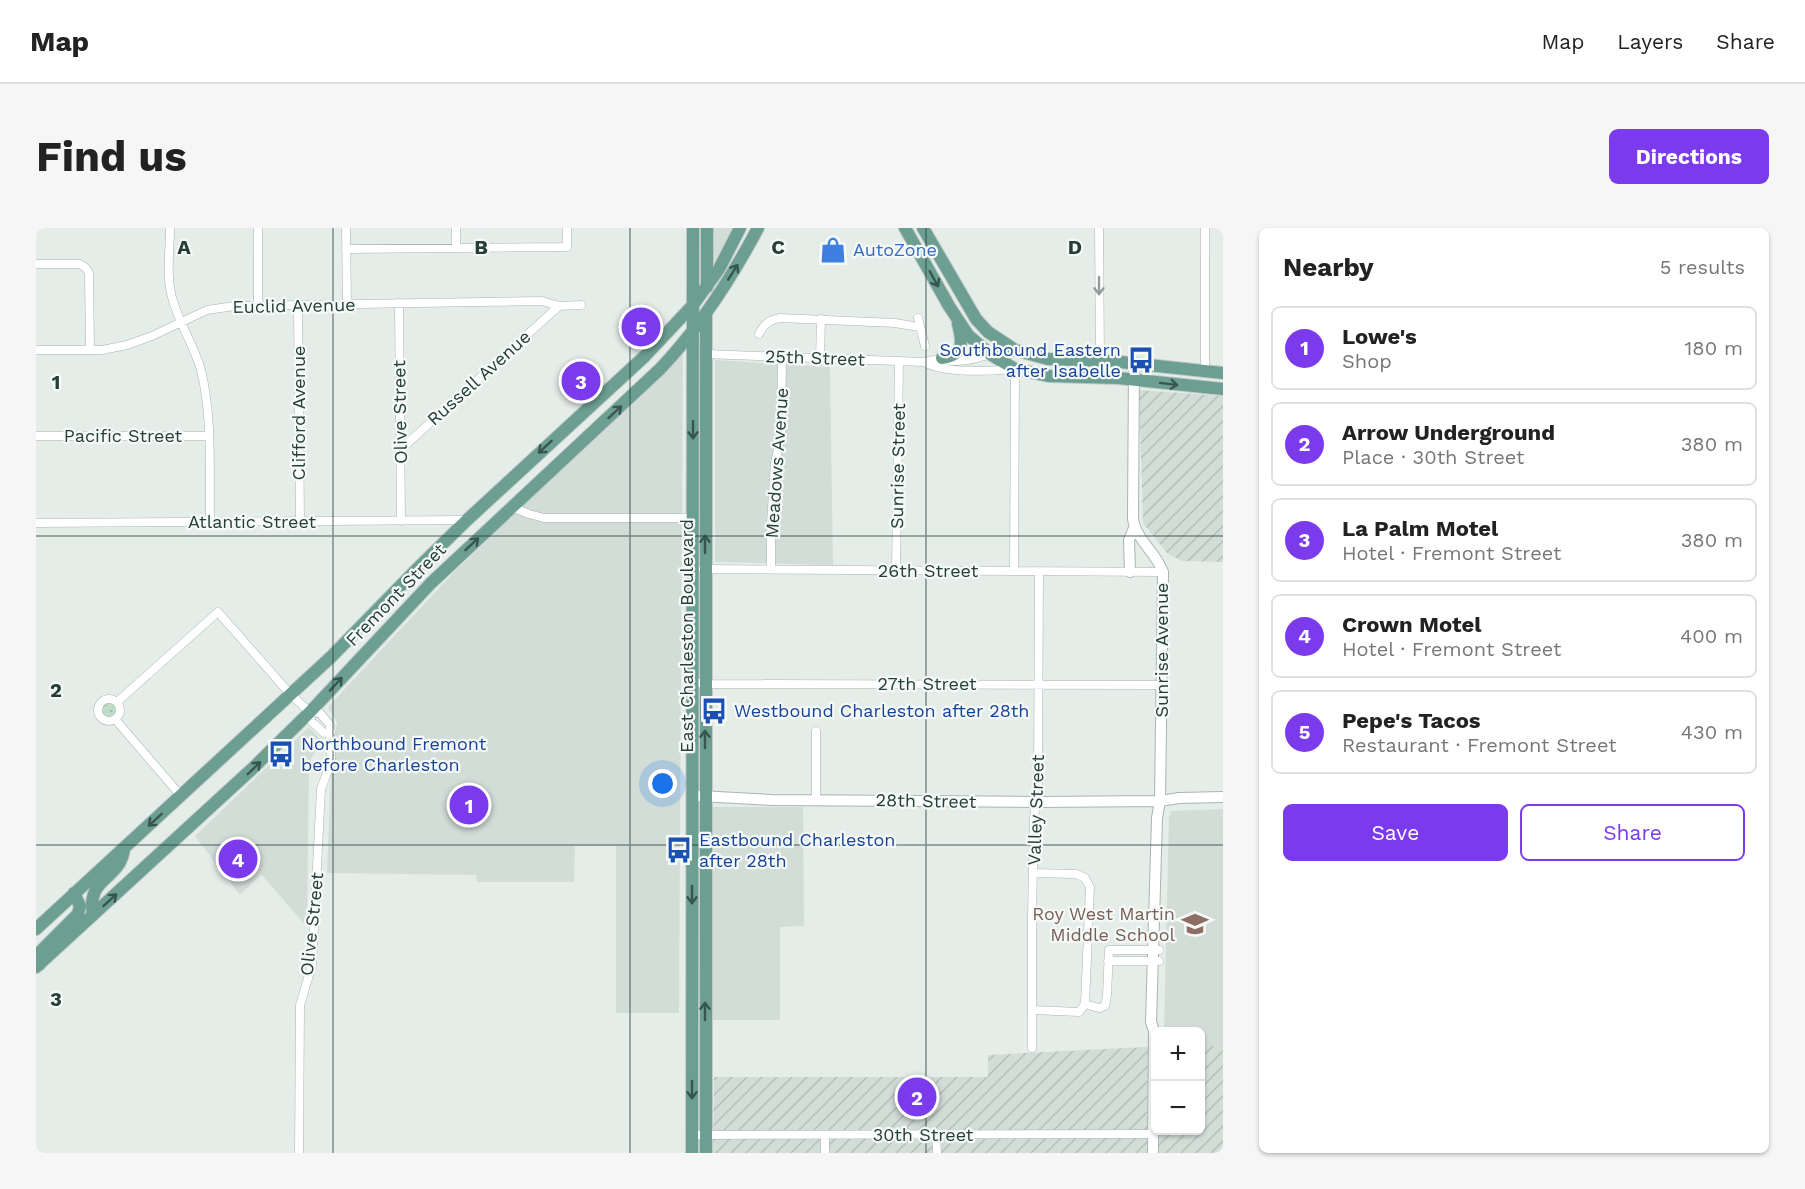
<!DOCTYPE html>
<html lang="en">
<head>
<meta charset="utf-8">
<style>
  body { margin:0; font-family:"Work Sans",sans-serif; background:#f6f6f6; color:#222 }
  .controls { position:absolute; right:18px; bottom:18px; display:grid; overflow:hidden; border-radius:9px; box-shadow:0 2px 4px #0004 }
  .controls button { width:54px; height:54px; display:grid; place-items:center; padding:0; border:0; border-bottom:2px solid #e0e0e0; background:#fff; color:#222; font:30px sans-serif }
  .you { position:absolute; left:627px; top:556px; width:21px; height:21px; margin:-15px; border:4px solid #fff; border-radius:50%; background:#1a73e8; box-shadow:0 0 0 9px #1a73e833 }
  .badge { display:grid; place-items:center; width:39px; height:39px; border-radius:50%; background:#7c3aed; color:#fff; font-size:20px; font-weight:700 }
  .pin { position:absolute; translate:-50% -50%; border:3px solid #fff; box-shadow:0 2px 6px #0006 }
  .list { margin:0; padding:0; list-style:none }
  h2 { display:flex; justify-content:space-between; align-items:center; height:78px; margin:0; padding:0 24px; font-size:26px }
  h2 small { font-size:20px; font-weight:400; color:#767676 }
  .list li { display:grid; grid-template-columns:39px 1fr auto; gap:18px; align-items:center; box-sizing:border-box; height:84px; margin:0 12px 12px; padding:0 12px; border:2px solid #e0e0e0; border-radius:9px }
  .list b { display:block; font-size:22px; white-space:nowrap }
  .list p { margin:0; font-size:20px; white-space:nowrap; color:#767676 }
  .list em { font-size:20px; font-style:normal; color:#767676 }
  .actions { display:flex; gap:12px; padding:18px 24px }
  .actions a { flex:1; padding:14px 0; border:2px solid #7c3aed; border-radius:9px; text-align:center; font-size:21px; color:#7c3aed }
  .actions .main { background:#7c3aed; color:#fff }
  .map { position:relative; flex:none; width:1187px; height:925px; overflow:hidden; border-radius:9px }
  header { display:flex; align-items:center; gap:36px; box-sizing:border-box; height:84px; padding:0 30px; background:#fff; border-bottom:2px solid #e0e0e0 }
  header strong { font-size:28px }
  nav { display:flex; gap:33px; margin-inline-start:auto; font-size:21px }
  .intro { display:flex; align-items:center; justify-content:space-between; box-sizing:border-box; height:144px; padding:0 36px }
  h1 { margin:0; font-size:42px }
  .button { padding:15px 27px; border-radius:9px; background:#7c3aed; color:#fff; font-size:21px; font-weight:700 }
  main { display:flex; gap:36px; padding:0 36px }
  aside { flex:1; background:#fff; border-radius:9px; box-shadow:0 2px 4px #0004 }
  .map>svg:first-child { display:block }
  .built { fill:#d3ddd8 }
  .industrial { fill:url(#industrial-furrows) }
  .grass { fill:url(#grass-dots) }
  .lines { fill:none; stroke-linecap:round; stroke-linejoin:round }
  .minor-casing { stroke:#a8b5b0; stroke-width:9 }
  .tertiary-casing { stroke:#a8b5b0; stroke-width:12 }
  .primary-casing { stroke:#c2c9c7; stroke-width:14 }
  .minor { stroke:#fff; stroke-width:8 }
  .tertiary { stroke:#fff; stroke-width:10 }
  .primary { stroke:#6c9f92; stroke-width:12 }
  .oneway { stroke:#37564e }
  .oneway2 { stroke:#929e9b }
  .grid { fill:none; stroke:#253e37; stroke-width:1.5; stroke-opacity:0.55 }
  .labels { text-anchor:middle; stroke-width:4.5; stroke-linejoin:round; paint-order:stroke }
  .shop-label { font-size:18px; fill:#366cbe; stroke:#f5f9f7; text-anchor:start }
  .street-label { font-size:18px; fill:#253e37; stroke:#f5f9f7 }
  .transit-label { font-size:18px; fill:#164399; stroke:#f5f9f7; text-anchor:start }
  .education-label { font-size:18px; fill:#785e54; stroke:#f5f9f7; text-anchor:end }
  .grid-label { font-size:20px; text-anchor:middle; font-weight:bold; fill:#253e37; stroke:#f5f9f7; stroke-width:4.5; stroke-linejoin:round; paint-order:stroke }
</style>
</head>
<body>
<header>
<strong>Map</strong>
<nav><a>Map</a><a>Layers</a><a>Share</a></nav>
</header>
<div class="intro"><h1>Find us</h1><a class="button">Directions</a></div>
<main>
<div class="map">
<svg width="1187" height="925" viewBox="0 0 1187 925">
  <defs>
    <pattern id="industrial-furrows" width="10" height="10" patternUnits="userSpaceOnUse" patternTransform="scale(1.5)"><rect width="10" height="10" fill="#d3ddd8"/><path d="M-1 1l2-2M0 10L10 0M9 11l2-2" fill="none" stroke="#b5bfba"/></pattern>
    <pattern id="grass-dots" width="8" height="8" patternUnits="userSpaceOnUse" patternTransform="scale(1.5)"><rect width="8" height="8" fill="#bfdcc7"/><path d="M2 2h.1M6 6h.1" fill="none" stroke="#a4beac" stroke-width="1.8" stroke-linecap="round"/></pattern>
  </defs>
  <rect width="100%" height="100%" fill="#e5ede9"/>
  <path class="built" d="M676 0H699L678 36 677 35Z
    M647 125 643 785H580V618H539L538 654H441L440 647 291 645 296 521 301 495 292 479 416 346Z
    M679 132 794 139 797 337 679 334Z
    M273 499 286 513 273 534 271 699 225 646 204 667 159 608Z
    M677 579H767L768 698 744 699V792H677Z
    M1187 581V819L1165 817 1164 804 1128 803 1133 588 1136 583Z"/>
  <path class="industrial" d="M1103 162 1187 168V334L1146 333 1131 325 1107 295Z
    M1119 816 1120 902H1164L1165 817 1187 819V925H677L678 849H952V827L1109 819Z"/>
  <path class="grass" d="M60 481a10 10 0 1 1 20 0a10 10 0 1 1-20 0Z"/>
  <g class="lines">
    <g class="minor-casing">
      <path id="minor" d="M134 0C134 22 130 48 136 69 142 94 158 117 165 142 177 191 173 244 174 294
        M222 0V77
        M310 0 311 77
        M420 0V20
        M1063 0 1064 133
        M1169 0V144
        M310 21 531 19V0
        M0 36H44L50 40 53 45 54 122
        M363 75 365 293
        M262 77 264 293
        M882 90 889 118
        M723 106C728 96 733 92 744 90L859 95 883 99
        M0 122H66L91 117 116 108 171 82 199 78 506 73 523 78 545 77
        M670 126 888 134C903 129 907 134 921 133 933 133 943 130 954 126
        M784 130 785 91
        M888 134C910 146 954 143 979 141L978 343
        M0 208H173
        M364 222 523 78
        M476 279 493 286 508 290H657
        M0 295 431 292
        M667 341 1127 344
        M735 341V296L739 235 745 208 746 129
        M860 342 863 133
        M657 454 669 456 1126 457
        M62 482a11 11 0 1 1 22 0a11 11 0 1 1-22 0Z
        M81 474 182 384 255 467 274 484 284 485 294 497 295 534 285 561 276 737 264 777 263 925
        M274 484 275 493 288 505 295 503
        M79 491 145 568
        M780 572V503
        M997 645 1040 646 1049 650 1054 659 1049 776
        M1072 733H1123
        M1049 776 1063 780 1069 778 1071 767 1073 722H1123
        M996 782 1043 784 1049 776
        M996 820V688L998 590 1002 559 1003 343
        M656 907 1118 906
        M900 907 901 925
        M789 908V925"/>
    </g>
    <g class="tertiary-casing">
      <path id="tertiary" d="M1098 136 1097 291C1100 312 1120 324 1127 344L1124 573 1121 590 1115 794 1118 803 1117 925
        M1094 344 1093 312 1098 300
        M663 568 736 572 999 574 1124 573 1143 570 1187 569"/>
    </g>
    <g class="primary-casing">
      <path id="primary" d="M671 0V59
        M869 0 913 78 932 107 954 126 979 141 1013 148 1082 150 1187 161
        M887 0 940 91 952 104 979 122 1012 131 1075 133 1187 145
        M906 130C928 127 927 115 922 96
        M57 687C50 648 84 653 88 621
        M0 701 295 429 383 339 431 292 609 128 657 77 683 41 704 0
        M3 737 5 723 42 686 44 678 38 665
        M0 739 216 541 274 484 395 355 624 141C664 99 695 51 722 0
        M656 925 657 0
        M670 925V85"/>
    </g>
    <use href="#minor" class="minor"/>
    <use href="#tertiary" class="tertiary"/>
    <use href="#primary" class="primary"/>
  </g>
  <defs><path id="oneway-shaft" d="M-6 0H5M1.5-3L5.5 0L1.5 3" fill="none" stroke-width="1.6" stroke-linecap="round" stroke-linejoin="round" transform="scale(1.5)"/></defs>
  <g class="oneway">
    <use href="#oneway-shaft" transform="translate(697 44) rotate(-58)"/>
    <use href="#oneway-shaft" transform="translate(898 51) rotate(61)"/>
    <use href="#oneway-shaft" transform="translate(1133 156) rotate(7)"/>
    <use href="#oneway-shaft" transform="translate(579 184) rotate(-43)"/>
    <use href="#oneway-shaft" transform="translate(657 202) rotate(90)"/>
    <use href="#oneway-shaft" transform="translate(509 219) rotate(137)"/>
    <use href="#oneway-shaft" transform="translate(436 316) rotate(-43)"/>
    <use href="#oneway-shaft" transform="translate(669 316) rotate(-90)"/>
    <use href="#oneway-shaft" transform="translate(300 456) rotate(-47)"/>
    <use href="#oneway-shaft" transform="translate(669 511) rotate(-90)"/>
    <use href="#oneway-shaft" transform="translate(218 540) rotate(-44)"/>
    <use href="#oneway-shaft" transform="translate(119 592) rotate(138)"/>
    <use href="#oneway-shaft" transform="translate(656 667) rotate(90)"/>
    <use href="#oneway-shaft" transform="translate(74 672) rotate(-42)"/>
    <use href="#oneway-shaft" transform="translate(669 783) rotate(-90)"/>
    <use href="#oneway-shaft" transform="translate(656 862) rotate(90)"/>
  </g>
  <use class="oneway2" href="#oneway-shaft" transform="translate(1063 58) rotate(90)"/>
  <path class="grid" d="M297 0V925M594 0V925M890 0V925M0 308H1187M0 617H1187"/>
  <defs>
    <g id="shop-bare" transform="scale(2.07)"><path d="M-5-2.5h2.3a2.7 3.5 0 0 1 5.4 0H5L5.5 6h-11ZM-1.5-2.5h3a1.5 2.3 0 0 0-3 0Z" fill="#3f7fe0" stroke="#f5f9f7" stroke-width="2.5" paint-order="stroke"/></g>
    <g id="bus-bare" transform="scale(2.07)"><path d="M-5-6H5V4H4V6H2V4H-2V6H-4V4H-5ZM-3.5-4V0h7V-4ZM-3.5 1.2v1.5H-2V1.2ZM2 1.2v1.5H3.5V1.2Z" fill="#1a4fb4" stroke="#f5f9f7" stroke-width="2.5" paint-order="stroke"/></g>
    <g id="school-bare" transform="scale(2.07)"><path d="M0-5L7-2L0 1L-7-2ZM-4 1L0 2.5L4 1V4Q0 6-4 4Z" fill="#8d6e63" stroke="#f5f9f7" stroke-width="2.5" paint-order="stroke"/></g>
  </defs>
  <g fill-rule="evenodd">
    <use href="#shop-bare" x="797" y="22"/>
    <use href="#bus-bare" x="1105" y="132"/>
    <use href="#bus-bare" x="678" y="483"/>
    <use href="#bus-bare" x="245" y="526"/>
    <use href="#bus-bare" x="643" y="622"/>
    <use href="#school-bare" x="1159" y="696"/>
  </g>
  <g class="labels">
    <g class="shop-label">
      <text x="817" y="28">AutoZone</text>
    </g>
    <g class="street-label">
      <text transform="translate(258 78) rotate(-1)" y="6">Euclid Avenue</text>
      <text transform="translate(779 130) rotate(2)" y="6">25th Street</text>
      <text transform="translate(443 150) rotate(-42)" y="6">Russell Avenue</text>
      <text transform="translate(364 184) rotate(-91)" y="6">Olive Street</text>
      <text transform="translate(263 185) rotate(-90)" y="6">Clifford Avenue</text>
      <text x="87" y="214">Pacific Street</text>
      <text transform="translate(741 235) rotate(-86)" y="6">Meadows Avenue</text>
      <text transform="translate(862 238) rotate(-89)" y="6">Sunrise Street</text>
      <text x="216" y="300">Atlantic Street</text>
      <text x="892" y="349">26th Street</text>
      <text transform="translate(360 367) rotate(-46)" y="6">Fremont Street</text>
      <text transform="translate(651 408) rotate(-90)" y="6">East Charleston Boulevard</text>
      <text transform="translate(1126 422) rotate(-90)" y="6">Sunrise Avenue</text>
      <text x="891" y="462">27th Street</text>
      <text transform="translate(890 573) rotate(1)" y="6">28th Street</text>
      <text transform="translate(1000 582) rotate(-88)" y="6">Valley Street</text>
      <text transform="translate(276 696) rotate(-84)" y="6">Olive Street</text>
      <text x="887" y="913">30th Street</text>
    </g>
    <g class="transit-label">
      <text x="1085" y="128" text-anchor="end">Southbound Eastern<tspan x="1085" dy="21">after Isabelle</tspan></text>
      <text x="698" y="489">Westbound Charleston after 28th</text>
      <text x="265" y="522">Northbound Fremont<tspan x="265" dy="21">before Charleston</tspan></text>
      <text x="663" y="618">Eastbound Charleston<tspan x="663" dy="21">after 28th</tspan></text>
    </g>
    <g class="education-label">
      <text x="1139" y="692">Roy West Martin<tspan x="1139" dy="21">Middle School</tspan></text>
    </g>
  </g>
  <g class="grid-label">
    <text x="148" y="26">A</text>
    <text x="445" y="26">B</text>
    <text x="742" y="26">C</text>
    <text x="1039" y="26">D</text>
    <text x="20" y="161">1</text>
    <text x="20" y="469">2</text>
    <text x="20" y="778">3</text>
  </g>
</svg>
<div class="controls">
<button>+</button>
<button>−</button>
</div>
<div class="you"></div>
<div class="pin badge" style="left:433px;top:577px">1</div>
<div class="pin badge" style="left:881px;top:869px">2</div>
<div class="pin badge" style="left:545px;top:153px">3</div>
<div class="pin badge" style="left:202px;top:631px">4</div>
<div class="pin badge" style="left:605px;top:99px">5</div>
</div>
<aside>
<h2>Nearby<small>5 results</small></h2>
<ul class="list">
<li><span class="badge">1</span><div><b>Lowe's</b><p>Shop</p></div><em>180 m</em></li>
<li><span class="badge">2</span><div><b>Arrow Underground</b><p>Place · 30th Street</p></div><em>380 m</em></li>
<li><span class="badge">3</span><div><b>La Palm Motel</b><p>Hotel · Fremont Street</p></div><em>380 m</em></li>
<li><span class="badge">4</span><div><b>Crown Motel</b><p>Hotel · Fremont Street</p></div><em>400 m</em></li>
<li><span class="badge">5</span><div><b>Pepe's Tacos</b><p>Restaurant · Fremont Street</p></div><em>430 m</em></li>
</ul>
<div class="actions"><a class="main">Save</a><a>Share</a></div>
</aside>
</main>
</body>
</html>
